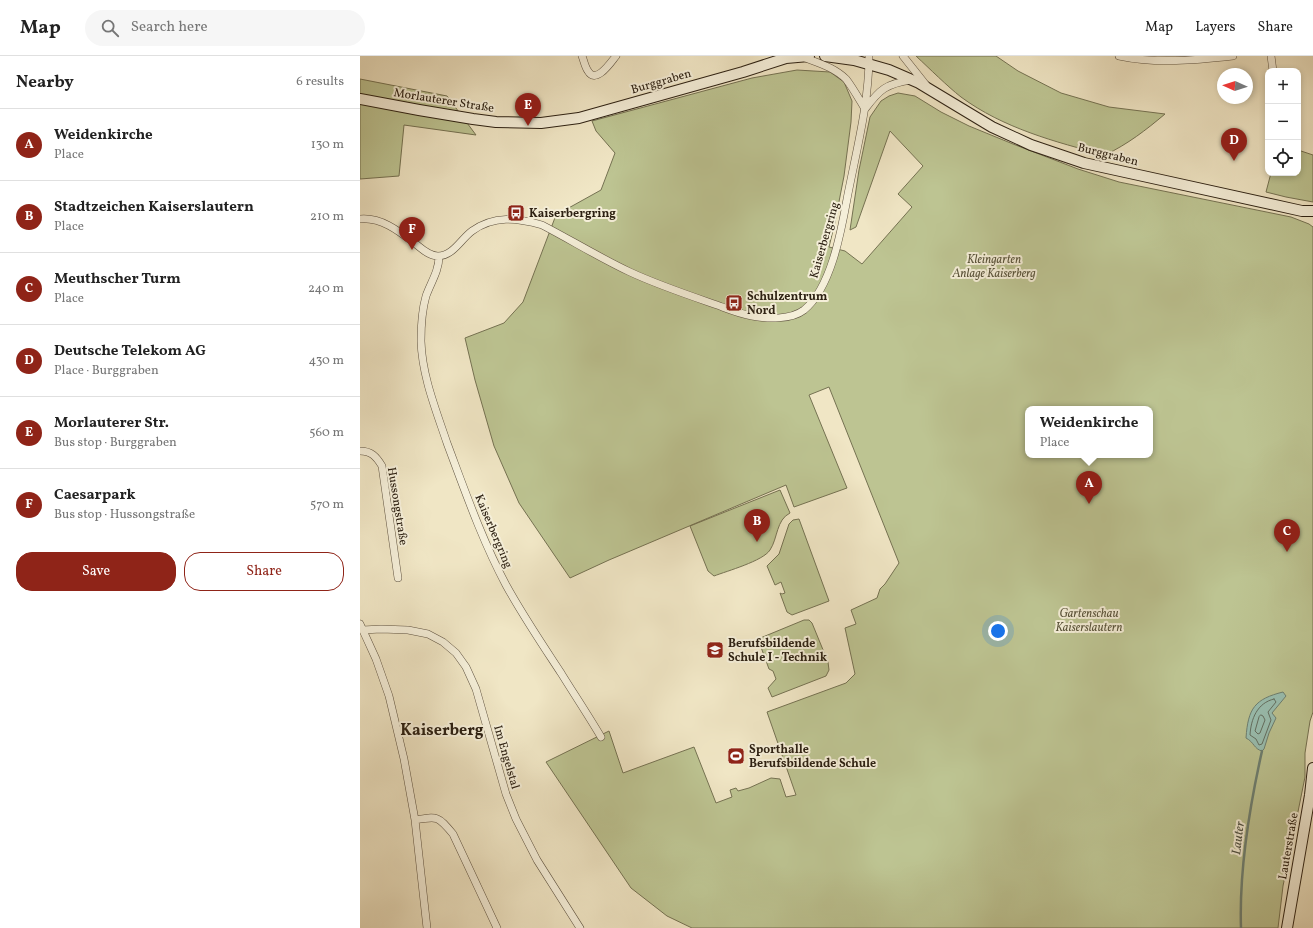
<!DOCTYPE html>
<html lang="en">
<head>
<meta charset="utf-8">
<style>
  body { margin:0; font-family:Vollkorn,serif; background:#f6f6f6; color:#222 }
  .controls { position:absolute; right:12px; top:12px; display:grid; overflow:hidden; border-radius:8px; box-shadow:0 2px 6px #0003 }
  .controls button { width:36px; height:36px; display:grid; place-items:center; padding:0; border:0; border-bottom:1px solid #e0e0e0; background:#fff; color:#222; font:20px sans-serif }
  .compass { position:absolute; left:857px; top:12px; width:36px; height:36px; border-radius:50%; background:#fff; box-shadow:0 2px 6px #0003; rotate:273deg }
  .you { position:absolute; left:638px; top:575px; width:14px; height:14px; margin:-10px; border:3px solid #fff; border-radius:50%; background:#1a73e8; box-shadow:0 0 0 6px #1a73e833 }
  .badge { display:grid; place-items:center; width:26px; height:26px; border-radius:50%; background:#8f2418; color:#fff; font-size:13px; font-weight:700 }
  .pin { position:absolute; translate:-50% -33px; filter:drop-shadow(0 1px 2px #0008) }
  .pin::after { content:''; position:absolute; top:21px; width:14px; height:12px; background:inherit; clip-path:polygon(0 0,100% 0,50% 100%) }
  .popup { position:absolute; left:665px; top:350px; width:128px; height:52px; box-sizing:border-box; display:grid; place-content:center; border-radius:8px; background:#fff; filter:drop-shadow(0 1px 3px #0005); font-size:13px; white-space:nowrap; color:#767676 }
  .popup b { font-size:15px; color:#222 }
  .popup::after { content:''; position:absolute; left:50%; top:100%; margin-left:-8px; border:8px solid transparent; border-top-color:#fff }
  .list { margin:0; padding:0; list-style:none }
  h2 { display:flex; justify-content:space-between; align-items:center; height:52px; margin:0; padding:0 16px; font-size:17px }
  h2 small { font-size:13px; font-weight:400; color:#767676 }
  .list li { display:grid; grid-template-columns:26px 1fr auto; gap:12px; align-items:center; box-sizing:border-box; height:72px; padding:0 16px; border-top:1px solid #e0e0e0 }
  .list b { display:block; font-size:15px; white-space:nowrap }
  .list p { margin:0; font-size:13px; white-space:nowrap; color:#767676 }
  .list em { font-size:13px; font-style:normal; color:#767676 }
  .actions { display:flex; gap:8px; padding:12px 16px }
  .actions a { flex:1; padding:9px 0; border:1px solid #8f2418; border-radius:16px; text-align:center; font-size:14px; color:#8f2418 }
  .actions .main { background:#8f2418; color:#fff }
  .icon { flex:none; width:22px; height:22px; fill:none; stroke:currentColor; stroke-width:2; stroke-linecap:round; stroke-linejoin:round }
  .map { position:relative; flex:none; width:953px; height:872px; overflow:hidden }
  header { display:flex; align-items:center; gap:24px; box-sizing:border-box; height:56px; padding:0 20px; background:#fff; border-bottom:1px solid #e0e0e0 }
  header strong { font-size:19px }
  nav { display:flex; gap:22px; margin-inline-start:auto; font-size:14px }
  .search { width:280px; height:36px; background:#f6f6f6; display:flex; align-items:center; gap:10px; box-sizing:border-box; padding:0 14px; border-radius:22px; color:#767676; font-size:15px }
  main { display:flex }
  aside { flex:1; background:#fff }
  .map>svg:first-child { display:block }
  .green { fill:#bdc492; stroke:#757252; fill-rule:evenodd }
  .water { fill:#9ac0b2; stroke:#6e8072 }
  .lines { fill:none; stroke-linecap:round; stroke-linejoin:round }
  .shore { stroke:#647062; stroke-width:1 }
  .stream { stroke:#6e8072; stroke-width:2.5 }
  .street-casing { stroke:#5e5240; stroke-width:8 }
  .secondary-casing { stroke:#2d2113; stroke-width:12 }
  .street { stroke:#f5efd9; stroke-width:7 }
  .secondary { stroke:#f5efd9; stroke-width:10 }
  .labels { text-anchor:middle; stroke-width:4; stroke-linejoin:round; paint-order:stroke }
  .street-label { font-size:12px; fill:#2d2113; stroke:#f5efd9 }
  .poi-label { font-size:12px; font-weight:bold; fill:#2d2113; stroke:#f5efd9; text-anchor:start }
  .park-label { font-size:12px; font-style:italic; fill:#585239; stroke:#f5efd9 }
  .water-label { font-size:13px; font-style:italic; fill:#4e5143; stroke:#f5efd9 }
  .district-label { font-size:16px; font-weight:bold; fill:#2d2113; stroke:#f5efd9 }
</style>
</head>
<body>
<header>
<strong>Map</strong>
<div class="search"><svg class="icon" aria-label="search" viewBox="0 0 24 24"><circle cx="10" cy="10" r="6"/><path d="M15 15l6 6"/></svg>Search here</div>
<nav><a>Map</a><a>Layers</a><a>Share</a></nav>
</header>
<main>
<aside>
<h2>Nearby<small>6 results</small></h2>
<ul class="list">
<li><span class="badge">A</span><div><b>Weidenkirche</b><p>Place</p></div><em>130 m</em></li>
<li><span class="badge">B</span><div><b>Stadtzeichen Kaiserslautern</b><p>Place</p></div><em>210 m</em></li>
<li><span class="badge">C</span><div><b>Meuthscher Turm</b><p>Place</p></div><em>240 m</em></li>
<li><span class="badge">D</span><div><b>Deutsche Telekom AG</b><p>Place · Burggraben</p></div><em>430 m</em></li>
<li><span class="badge">E</span><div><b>Morlauterer Str.</b><p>Bus stop · Burggraben</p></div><em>560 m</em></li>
<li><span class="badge">F</span><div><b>Caesarpark</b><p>Bus stop · Hussongstraße</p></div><em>570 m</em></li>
</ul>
<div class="actions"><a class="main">Save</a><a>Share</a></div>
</aside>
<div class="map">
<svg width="953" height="872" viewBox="0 0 953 872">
  <rect width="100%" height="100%" fill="#f0e6c5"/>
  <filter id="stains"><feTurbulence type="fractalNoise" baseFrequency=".005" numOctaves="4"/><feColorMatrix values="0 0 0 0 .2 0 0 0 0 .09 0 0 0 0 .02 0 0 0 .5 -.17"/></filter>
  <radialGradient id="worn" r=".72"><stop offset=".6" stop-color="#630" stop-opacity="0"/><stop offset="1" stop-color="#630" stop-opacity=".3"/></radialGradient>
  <path class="green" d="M556 0H636L658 15 701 37 749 51 805 58C786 74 768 88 745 99 695 86 643 72 601 41 587 30 570 13 556 0Z
    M437 14 470 16 484 26 492 45 491 66 484 120 475 166 469 191 485 195 502 208 552 151 538 138 563 110 530 75 496 171 490 174 499 114 510 61 521 45 529 40 538 37 555 40 581 56 609 70 653 88 718 113 759 126 931 161 949 168 953 171V656L950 665 945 697V721L923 830 918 872H332L307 860 271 832 186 706 249 675 263 717 334 691 356 747 372 741 370 734 376 732 378 735 389 732 411 722 420 723 426 741 436 739 407 656 486 627 495 618 485 572 496 568 491 554 517 542 520 533 525 528 539 507 469 331 449 339 487 432 434 451 426 429 249 504 210 522 159 447 134 390 115 324 105 282 144 267 163 246 196 159 241 134 255 97 236 75 232 65 392 22ZM668 353H790V399H668Z
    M0 23 87 40 116 79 44 69 39 120 0 123Z
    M938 94 953 99V146L926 141 906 136 911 117H938Z
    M420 434 430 457C416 464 418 482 410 494 403 505 367 515 354 520L348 515 330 470Z
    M439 463 469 545 432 559 427 556 420 537 422 538 425 537 421 526 415 529 407 510 419 498 429 468 433 464Z
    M444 564H449L452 567 468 606 469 614 466 620 412 641 408 632 416 623 413 615 409 613 398 583Z"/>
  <path class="water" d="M923 636 926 640 912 657 916 662 909 677 904 693 902 695C894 693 894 686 886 682 888 652 895 643 923 636Z"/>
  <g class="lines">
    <path class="shore" d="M914 643 916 646 908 656 911 664 902 688 899 689 896 683 890 679C891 663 897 647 914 643Z
      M901 659 903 660 905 664 900 677 898 678 895 675 899 661Z"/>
    <path class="stream" d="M881 872C879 813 889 753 902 695"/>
    <g class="street-casing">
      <path id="street" d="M222 0C224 5 225 11 228 15 236 29 251 6 256 0
        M543 0 566 29
        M759 0C796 8 836 4 873 0
        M911 0 913 15
        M443 1C458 7 474 11 486 23 493 32 499 43 505 53
        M505 53C520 33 526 28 551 24
        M0 163C22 161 40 176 57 189 63 194 70 200 78 200 93 200 101 183 112 175 134 159 157 162 182 169 211 184 240 202 270 216 298 229 328 239 357 249 368 253 380 258 392 260 407 263 431 264 444 254 471 232 481 176 487 143 496 96 509 48 509 0
        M79 200C79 215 71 226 66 240 62 254 61 271 61 285 62 320 76 354 87 387 105 435 122 484 146 529 163 560 182 588 201 617 214 638 228 659 241 681
        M0 395C11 395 16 400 22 410L38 522
        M0 568 16 603 29 640 44 703 55 764 67 872
        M3 574 21 573 48 574 68 578 83 586 96 597 106 611 116 633 146 738 156 763 177 804 220 872
        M55 764C78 760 78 760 93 778L137 872"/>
    </g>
    <g class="secondary-casing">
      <path id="secondary" d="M465 0 494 4 529 14 559 27 632 71 671 89 724 107 942 155H953
        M0 43 59 54 113 63 136 66 181 67 219 62 383 16 426 2 449 0
        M927 872 950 739 953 712"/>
    </g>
    <use href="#street" class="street"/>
    <use href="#secondary" class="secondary"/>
  </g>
  <defs>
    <g id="bus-square" transform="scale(0.9)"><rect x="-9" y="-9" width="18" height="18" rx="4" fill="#8f2418" stroke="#f5efd9"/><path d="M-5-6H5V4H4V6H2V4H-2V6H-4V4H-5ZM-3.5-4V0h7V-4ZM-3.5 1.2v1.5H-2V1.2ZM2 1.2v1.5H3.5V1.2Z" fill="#fff"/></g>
    <g id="school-square" transform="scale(0.9)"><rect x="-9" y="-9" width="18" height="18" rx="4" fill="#8f2418" stroke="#f5efd9"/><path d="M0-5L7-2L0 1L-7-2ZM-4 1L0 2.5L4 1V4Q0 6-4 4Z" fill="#fff"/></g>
    <g id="stadium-square" transform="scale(0.9)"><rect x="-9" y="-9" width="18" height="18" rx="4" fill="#8f2418" stroke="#f5efd9"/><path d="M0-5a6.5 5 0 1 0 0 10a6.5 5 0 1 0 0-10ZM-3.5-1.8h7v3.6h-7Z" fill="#fff"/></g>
  </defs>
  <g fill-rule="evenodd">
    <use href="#bus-square" x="156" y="157"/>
    <use href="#bus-square" x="374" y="247"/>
    <use href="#school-square" x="355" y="594"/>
    <use href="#stadium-square" x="376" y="700"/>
  </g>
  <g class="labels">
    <g class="street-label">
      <text transform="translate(301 25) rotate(-16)" y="4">Burggraben</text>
      <text transform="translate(84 44) rotate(9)" y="4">Morlauterer Straße</text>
      <text transform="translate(748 98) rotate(14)" y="4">Burggraben</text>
      <text transform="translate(464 184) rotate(-74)" y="4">Kaiserbergring</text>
      <text transform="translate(38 450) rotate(81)" y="4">Hussongstraße</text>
      <text transform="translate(134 475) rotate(67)" y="4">Kaiserbergring</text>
      <text transform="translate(147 701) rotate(74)" y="4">Im Engelstal</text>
      <text transform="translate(928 790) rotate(-80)" y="4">Lauterstraße</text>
    </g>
    <g class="poi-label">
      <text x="169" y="161">Kaiserbergring</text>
      <text x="387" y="244">Schulzentrum<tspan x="387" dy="14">Nord</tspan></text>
      <text x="368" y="591">Berufsbildende<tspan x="368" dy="14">Schule I - Technik</tspan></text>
      <text x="389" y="697">Sporthalle<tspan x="389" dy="14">Berufsbildende Schule</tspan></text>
    </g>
    <g class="park-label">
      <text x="634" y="207">Kleingarten<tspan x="634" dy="14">Anlage Kaiserberg</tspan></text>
      <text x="729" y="561">Gartenschau<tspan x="729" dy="14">Kaiserslautern</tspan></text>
    </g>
    <g class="water-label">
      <text transform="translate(877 782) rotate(-83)" y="5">Lauter</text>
    </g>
    <g class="district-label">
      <text x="82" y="679">Kaiserberg</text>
    </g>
  </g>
  <rect width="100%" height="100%" filter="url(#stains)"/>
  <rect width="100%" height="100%" fill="url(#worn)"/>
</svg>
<div class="controls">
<button>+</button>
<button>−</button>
<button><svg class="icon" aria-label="locate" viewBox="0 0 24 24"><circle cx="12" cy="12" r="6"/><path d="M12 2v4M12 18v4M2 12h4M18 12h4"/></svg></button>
</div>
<svg class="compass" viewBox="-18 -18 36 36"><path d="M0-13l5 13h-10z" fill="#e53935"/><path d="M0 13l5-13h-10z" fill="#767676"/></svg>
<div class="you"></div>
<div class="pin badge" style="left:729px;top:448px">A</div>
<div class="popup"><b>Weidenkirche</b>Place</div>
<div class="pin badge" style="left:397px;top:486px">B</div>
<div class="pin badge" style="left:927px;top:496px">C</div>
<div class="pin badge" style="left:874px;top:105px">D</div>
<div class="pin badge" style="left:168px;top:70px">E</div>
<div class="pin badge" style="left:52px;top:194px">F</div>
</div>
</main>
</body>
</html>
